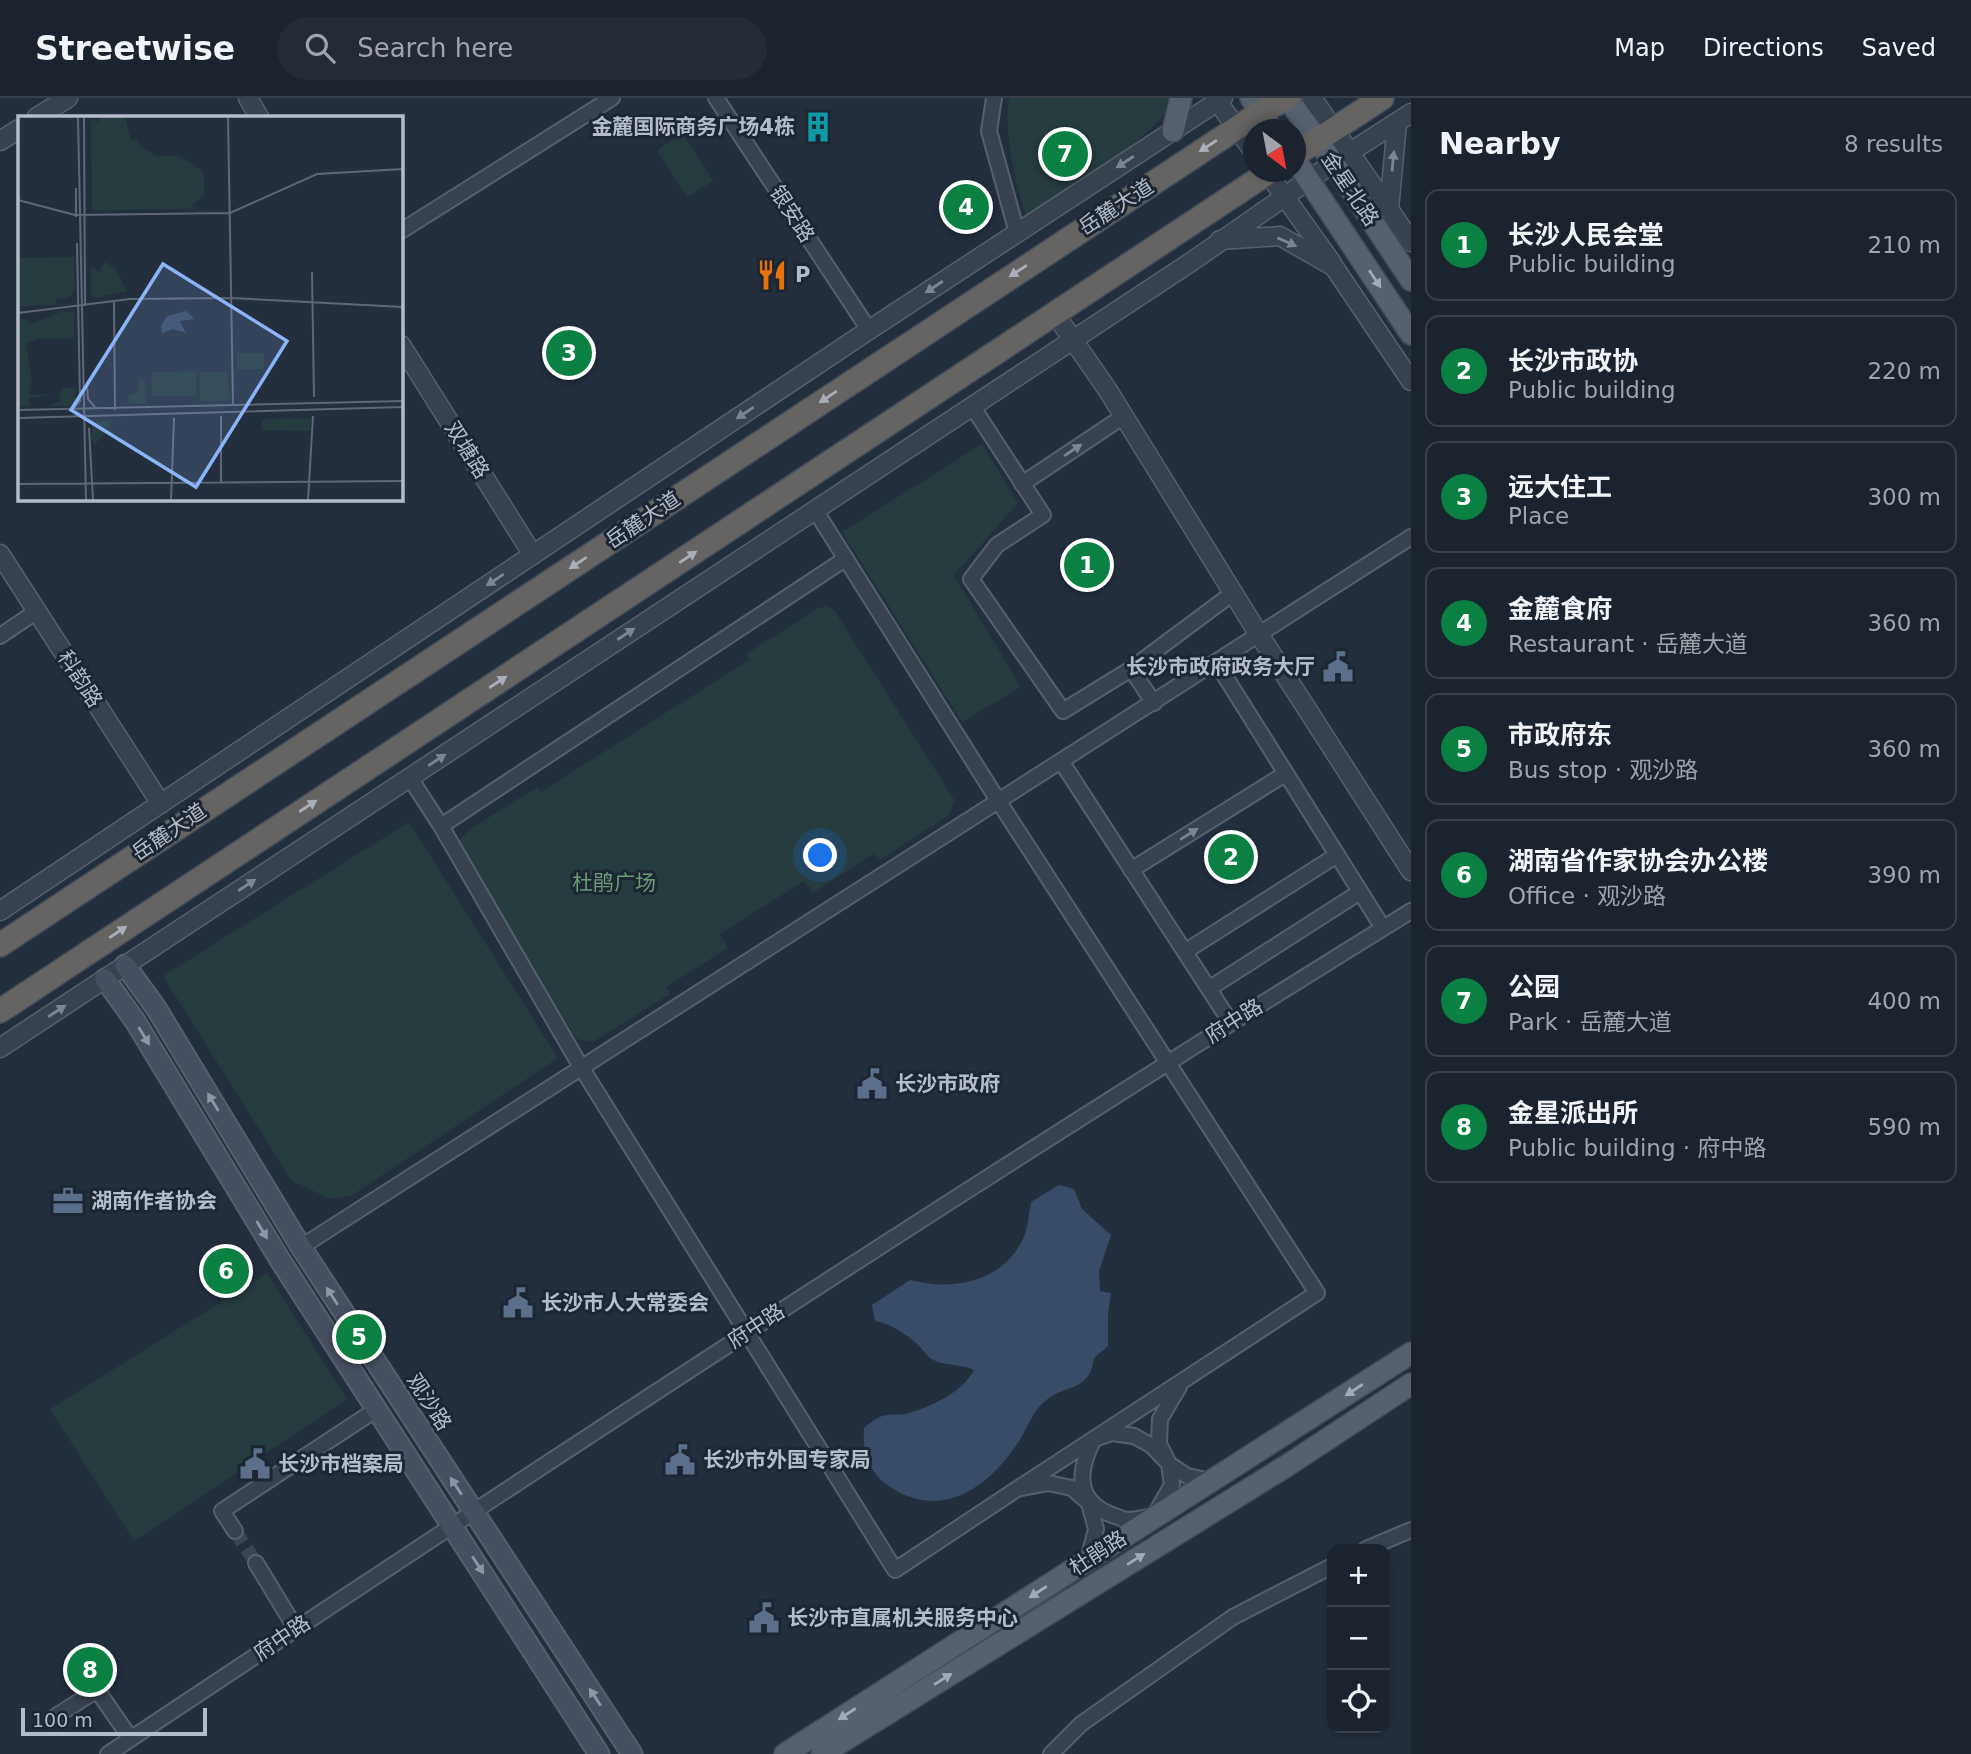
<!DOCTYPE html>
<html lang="en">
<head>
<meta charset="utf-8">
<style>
  body { margin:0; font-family:"DejaVu Sans","Noto Sans SC",sans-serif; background:#242b36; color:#f1f3f6 }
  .controls { position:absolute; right:21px; bottom:21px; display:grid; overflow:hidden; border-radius:14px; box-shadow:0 4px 10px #0003 }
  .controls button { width:63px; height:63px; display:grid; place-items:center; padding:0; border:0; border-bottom:2px solid #39404a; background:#1b232e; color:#f1f3f6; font:35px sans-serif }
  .compass { position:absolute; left:1243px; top:21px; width:63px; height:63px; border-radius:50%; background:#1b232e; box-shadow:0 4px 10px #0003; rotate:148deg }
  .scale { position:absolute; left:21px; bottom:18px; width:186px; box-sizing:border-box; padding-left:7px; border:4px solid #b4bcc9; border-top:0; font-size:19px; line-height:24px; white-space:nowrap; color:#b4bcc9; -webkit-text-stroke:5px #1d2633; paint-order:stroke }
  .you { position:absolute; left:821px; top:758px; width:24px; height:24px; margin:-18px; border:5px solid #fff; border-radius:50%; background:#1a73e8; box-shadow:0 0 0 10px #1a73e833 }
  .badge { display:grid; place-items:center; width:46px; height:46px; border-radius:50%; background:#0b8043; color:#fff; font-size:23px; font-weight:700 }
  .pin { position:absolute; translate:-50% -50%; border:4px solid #fff; box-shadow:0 2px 7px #0006 }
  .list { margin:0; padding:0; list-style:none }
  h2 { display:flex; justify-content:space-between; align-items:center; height:91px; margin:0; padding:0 28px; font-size:30px }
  h2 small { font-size:23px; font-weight:400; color:#a0a4aa }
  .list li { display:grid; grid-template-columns:46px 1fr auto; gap:21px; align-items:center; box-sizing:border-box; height:112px; margin:0 14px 14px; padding:0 14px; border:2px solid #39404a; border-radius:14px }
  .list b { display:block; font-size:26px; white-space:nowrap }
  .list p { margin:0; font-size:23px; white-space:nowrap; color:#a0a4aa }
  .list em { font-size:23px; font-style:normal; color:#a0a4aa }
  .icon { flex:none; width:38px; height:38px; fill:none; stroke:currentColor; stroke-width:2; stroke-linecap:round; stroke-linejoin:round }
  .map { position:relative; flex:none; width:1411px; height:1656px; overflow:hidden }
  header { display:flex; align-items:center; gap:42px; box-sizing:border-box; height:98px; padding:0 35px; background:#1b232e; border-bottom:2px solid #39404a }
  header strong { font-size:33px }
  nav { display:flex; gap:38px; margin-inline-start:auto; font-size:24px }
  .search { width:490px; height:63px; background:#242b36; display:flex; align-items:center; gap:18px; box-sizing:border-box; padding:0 24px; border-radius:38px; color:#a0a4aa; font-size:26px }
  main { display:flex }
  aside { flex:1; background:#1b232e }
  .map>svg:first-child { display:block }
  .green { fill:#263c3f }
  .water { fill:#394c67 }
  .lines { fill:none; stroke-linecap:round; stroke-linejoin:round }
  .minor-tunnel { stroke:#3a4453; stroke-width:14; stroke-dasharray:14 7; stroke-linecap:butt }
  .minor-casing { stroke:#565f6c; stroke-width:18 }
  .tertiary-casing { stroke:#565f6c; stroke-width:21 }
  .secondary-casing { stroke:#565f6c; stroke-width:23 }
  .primary-casing { stroke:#414a57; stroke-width:24 }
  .trunk-casing { stroke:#434c59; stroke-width:26 }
  .minor { stroke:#38414e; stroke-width:14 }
  .tertiary { stroke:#38414e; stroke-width:18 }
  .secondary { stroke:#465061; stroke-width:19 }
  .primary { stroke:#56606e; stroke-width:21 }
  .trunk { stroke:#656462; stroke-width:23 }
  .oneway { fill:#a8afba }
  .oneway2 { fill:#7c8592 }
  .oneway3 { fill:#a1aab7 }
  .oneway4 { fill:#8e96a5 }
  .labels { text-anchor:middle; stroke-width:6; stroke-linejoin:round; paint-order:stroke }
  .poi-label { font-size:21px; font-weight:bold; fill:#b4bcc9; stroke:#1d2633; text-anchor:start }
  .street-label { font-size:21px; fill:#b4bcc9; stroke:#1d2633 }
  .park-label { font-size:21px; fill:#6b9a76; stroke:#1d2633 }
  .inset-road { fill:none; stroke:#5e6776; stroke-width:2 }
  .view { fill:#8ab4f8; fill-opacity:0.15; stroke:#8ab4f8; stroke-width:3.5 }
  .inset-edge { fill:none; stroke:#b4bcc9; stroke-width:3.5 }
</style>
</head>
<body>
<header>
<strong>Streetwise</strong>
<div class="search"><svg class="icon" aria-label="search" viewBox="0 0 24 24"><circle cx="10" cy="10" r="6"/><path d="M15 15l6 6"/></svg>Search here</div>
<nav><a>Map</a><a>Directions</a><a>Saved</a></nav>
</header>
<main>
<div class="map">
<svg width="1411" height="1656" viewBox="0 0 1411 1656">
  <rect width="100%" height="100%" fill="#242f3e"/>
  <path class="green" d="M1009 0H1171C1167 35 1057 97 1026 118 1015 80 1004 40 1009 0Z
    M683 36 713 83 687 99 657 52Z
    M982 346 1018 405 954 477 1021 589 962 624 842 434Z
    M826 508 834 512 955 703 948 718 879 762 874 756 812 795 804 783 720 836 728 850 666 889 670 896 593 944 577 941 457 755 458 744 469 732 537 689 541 694 749 562 746 556 817 511Z
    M409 724 558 960 351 1098 330 1101 291 1082 163 878Z
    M267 1175 347 1301 134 1443 50 1311Z"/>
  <path class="water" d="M1059 1087 1074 1091 1082 1111 1111 1137 1099 1173 1100 1193 1111 1195 1108 1215V1248L1094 1260C1089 1295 1067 1285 1045 1303 1032 1314 1028 1329 1019 1343 992 1385 947 1422 895 1392 871 1379 862 1357 864 1330 869 1326 876 1320 882 1318 889 1316 897 1317 905 1316 929 1310 962 1295 974 1272 961 1265 943 1269 930 1260 926 1257 923 1251 919 1248 908 1237 890 1225 875 1223L872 1207 910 1182C952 1193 1002 1185 1023 1141 1028 1130 1029 1116 1031 1104Z"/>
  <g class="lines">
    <path class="minor-tunnel" d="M235 1433 256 1465"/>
    <g class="minor-casing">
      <path id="minor" d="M716 0 869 232
        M994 0 989 33 1017 135
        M401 133 612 0
        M972 308 1043 417 997 447 971 481 1063 613 1131 571 1233 495
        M1022 386 1124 318
        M815 412 999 704 1317 1195 1017 1391
        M0 538 37 513
        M1216 564 1383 830
        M1131 571 1154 605
        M1061 663 1231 925
        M410 680 441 728 581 969 895 1472 1017 1391 1048 1385 1072 1390 1089 1405 1096 1431 1088 1462
        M441 728 845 461
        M1131 772 1285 676
        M1186 853 1337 757
        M1210 890 1360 794
        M301 1149 1411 439
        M1179 1289 1160 1321 1159 1346 1169 1366 1187 1378 1211 1383
        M1112 1335 1134 1338 1152 1348 1169 1366 1172 1387 1154 1418C1146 1419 1136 1422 1127 1422 1122 1421 1116 1418 1112 1417 1074 1403 1078 1371 1094 1341Z
        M235 1433 222 1413 377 1311
        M1366 1451 1411 1432
        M256 1465 296 1531
        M56 1618 97 1592 131 1641
        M108 1656C539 1369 971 1085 1411 813
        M1051 1656 1081 1626 1233 1519 1332 1468"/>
    </g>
    <g class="tertiary-casing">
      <path id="tertiary" d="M248 0 259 19
        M1215 0 1254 54
        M1312 0 1389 111
        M37 19 68 0
        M1397 25 1389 111 1411 144
        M0 43 19 31
        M1267 74 1332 165
        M1220 142 1280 138 1334 169 1411 283
        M1055 216 1107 291 1253 527 1411 773
        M401 247 533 457
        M0 456 161 706
        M0 813 869 232 1223 0
        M0 950 1191 164 1333 65 1411 15"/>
    </g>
    <g class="secondary-casing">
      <path id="secondary" d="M125 867 156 910 301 1149 632 1656
        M105 881 135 923 280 1162 599 1656"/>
    </g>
    <g class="primary-casing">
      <path id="primary" d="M1251 0 1273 32
        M1287 0 1318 42 1411 182
        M1173 33 1181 0
        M1296 63 1411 236
        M785 1656 1411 1255
        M822 1656 1288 1367 1411 1286"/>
    </g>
    <g class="trunk-casing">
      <path id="trunk" d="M1296 56 1382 0
        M0 847 1261 14 1288 0
        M0 913 1269 74"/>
    </g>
    <use href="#minor" class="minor"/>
    <use href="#tertiary" class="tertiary"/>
    <use href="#secondary" class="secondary"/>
    <use href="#primary" class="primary"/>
    <use href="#trunk" class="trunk"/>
  </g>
  <defs><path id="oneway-solid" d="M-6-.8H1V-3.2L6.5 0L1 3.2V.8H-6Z" transform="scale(1.75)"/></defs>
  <g class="oneway">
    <use href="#oneway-solid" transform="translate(1208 48) rotate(147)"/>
    <use href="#oneway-solid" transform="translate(1018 173) rotate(147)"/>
    <use href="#oneway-solid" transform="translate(828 299) rotate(146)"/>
    <use href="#oneway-solid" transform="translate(688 459) rotate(-34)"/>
    <use href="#oneway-solid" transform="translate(578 465) rotate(146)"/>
    <use href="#oneway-solid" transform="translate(498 584) rotate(-33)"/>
    <use href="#oneway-solid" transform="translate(308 708) rotate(-33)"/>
    <use href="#oneway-solid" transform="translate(118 834) rotate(-34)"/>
  </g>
  <g class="oneway2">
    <use href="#oneway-solid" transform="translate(1393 63) rotate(-85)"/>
    <use href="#oneway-solid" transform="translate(1125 64) rotate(147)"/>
    <use href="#oneway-solid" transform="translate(1287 144) rotate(24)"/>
    <use href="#oneway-solid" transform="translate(934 189) rotate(147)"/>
    <use href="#oneway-solid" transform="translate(745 315) rotate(146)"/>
    <use href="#oneway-solid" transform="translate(1073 352) rotate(-34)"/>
    <use href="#oneway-solid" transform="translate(495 482) rotate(146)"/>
    <use href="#oneway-solid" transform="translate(626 536) rotate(-33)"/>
    <use href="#oneway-solid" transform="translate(437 662) rotate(-33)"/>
    <use href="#oneway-solid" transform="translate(1189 736) rotate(-32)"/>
    <use href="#oneway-solid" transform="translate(247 787) rotate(-33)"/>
    <use href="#oneway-solid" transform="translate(57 913) rotate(-33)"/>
  </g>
  <g class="oneway3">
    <use href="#oneway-solid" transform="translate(1375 181) rotate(56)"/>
    <use href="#oneway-solid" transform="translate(1354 1292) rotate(147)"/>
    <use href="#oneway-solid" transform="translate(1136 1461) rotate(-32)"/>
    <use href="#oneway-solid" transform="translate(1038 1494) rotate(147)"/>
    <use href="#oneway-solid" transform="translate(943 1581) rotate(-32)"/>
    <use href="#oneway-solid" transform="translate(847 1616) rotate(147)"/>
  </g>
  <g class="oneway4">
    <use href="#oneway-solid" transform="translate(144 938) rotate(59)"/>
    <use href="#oneway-solid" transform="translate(213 1004) rotate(-121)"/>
    <use href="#oneway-solid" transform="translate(262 1132) rotate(59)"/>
    <use href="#oneway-solid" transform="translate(332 1198) rotate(-123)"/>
    <use href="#oneway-solid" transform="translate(456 1388) rotate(-123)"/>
    <use href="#oneway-solid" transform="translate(478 1467) rotate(57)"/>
    <use href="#oneway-solid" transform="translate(595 1599) rotate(-123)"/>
  </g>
  <defs>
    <g id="building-bare" transform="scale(2.415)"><path d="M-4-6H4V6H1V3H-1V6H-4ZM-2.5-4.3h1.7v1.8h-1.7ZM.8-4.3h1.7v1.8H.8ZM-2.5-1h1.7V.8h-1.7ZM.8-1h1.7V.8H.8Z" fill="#0f9aa8" stroke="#1d2633" stroke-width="2.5" paint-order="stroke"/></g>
    <g id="restaurant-bare" transform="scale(2.415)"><path d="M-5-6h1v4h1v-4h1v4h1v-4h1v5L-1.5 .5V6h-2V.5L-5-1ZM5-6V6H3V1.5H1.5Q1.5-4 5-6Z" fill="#e8710a" stroke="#1d2633" stroke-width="2.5" paint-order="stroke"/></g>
    <g id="civic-bare" transform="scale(2.415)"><path d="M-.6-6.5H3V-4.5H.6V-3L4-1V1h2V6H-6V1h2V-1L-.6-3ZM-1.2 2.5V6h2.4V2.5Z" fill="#5c6f8a" stroke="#1d2633" stroke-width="2.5" paint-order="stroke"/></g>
    <g id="office-bare" transform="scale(2.415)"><path d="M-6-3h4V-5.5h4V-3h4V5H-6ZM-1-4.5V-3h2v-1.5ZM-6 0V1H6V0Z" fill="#5c6f8a" stroke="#1d2633" stroke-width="2.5" paint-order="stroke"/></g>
  </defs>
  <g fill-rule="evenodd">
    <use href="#building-bare" x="818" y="29"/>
    <use href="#restaurant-bare" x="772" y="177"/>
    <use href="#civic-bare" x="1338" y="569"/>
    <use href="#civic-bare" x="872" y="986"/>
    <use href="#office-bare" x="68" y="1103"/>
    <use href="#civic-bare" x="518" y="1205"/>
    <use href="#civic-bare" x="680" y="1362"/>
    <use href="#civic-bare" x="255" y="1366"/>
    <use href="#civic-bare" x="764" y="1520"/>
  </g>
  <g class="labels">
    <g class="poi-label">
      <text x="795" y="36" text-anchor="end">金麓国际商务广场4栋</text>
      <text x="795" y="184">P</text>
      <text x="1315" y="576" text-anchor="end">长沙市政府政务大厅</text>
      <text x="895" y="993">长沙市政府</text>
      <text x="91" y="1110">湖南作者协会</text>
      <text x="541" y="1212">长沙市人大常委会</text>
      <text x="703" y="1369">长沙市外国专家局</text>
      <text x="278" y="1373">长沙市档案局</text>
      <text x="787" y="1527">长沙市直属机关服务中心</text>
    </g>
    <g class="street-label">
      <text transform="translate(1350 91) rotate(56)" y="7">金星北路</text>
      <text transform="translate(1116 109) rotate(-33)" y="7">岳麓大道</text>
      <text transform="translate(792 116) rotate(57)" y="7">银安路</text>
      <text transform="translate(467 352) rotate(58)" y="7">双塘路</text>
      <text transform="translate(643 422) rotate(-34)" y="7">岳麓大道</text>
      <text transform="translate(80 581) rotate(57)" y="7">科韵路</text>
      <text transform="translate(169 734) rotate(-34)" y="7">岳麓大道</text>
      <text transform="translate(1234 923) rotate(-32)" y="7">府中路</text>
      <text transform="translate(756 1228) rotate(-33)" y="7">府中路</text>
      <text transform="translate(429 1304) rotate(57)" y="7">观沙路</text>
      <text transform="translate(1098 1455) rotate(-33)" y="7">杜鹃路</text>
      <text transform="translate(282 1540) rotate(-34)" y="7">府中路</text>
    </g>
    <g class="park-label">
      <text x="614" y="792">杜鹃广场</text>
    </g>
  </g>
  <g transform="translate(18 18)">
    <rect width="385" height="385" fill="#242f3e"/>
    <path d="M84 1H107L113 25 118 22 123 31 138 40H162L185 56 187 78 173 90 181 93 74 94 73 3 79 6ZM56 141V174L51 182 38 183 39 189 0 190V142ZM87 146 97 152 109 175 77 182 73 178V151L81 156ZM45 195 56 197V222L18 223 8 228 14 266 11 278 35 279 11 282V290L0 291V204L8 203 12 208ZM219 237H246V253H219ZM178 255V280H133L134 256ZM182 256H209L212 285H182ZM120 263H127L128 287H110V280L120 276ZM44 272H58L56 290H30L41 286ZM293 302 292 315 244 314V303ZM94 304 90 314 77 328 73 324 75 306Z" fill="#263c3f"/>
    <path d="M168 195 177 203 162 205 168 217 155 213 144 217 143 210 149 200Z" fill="#394c67"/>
    <path class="inset-road" d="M60 1 68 384M66 1 67 190M210 1 215 288M58 72V101M0 84 57 99 212 97 299 58 385 53M294 156 296 281M96 186 97 294M0 197 112 183 213 182 385 191M69 269 70 283 77 291M56 292 62 285 59 127M0 294 385 285M203 300V367M0 302 385 291M71 312 75 384M0 368 385 365M153 384 156 302M290 384 295 300"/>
    <path class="view" d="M145 148 269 225 178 371 53 294Z"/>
    <rect width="385" height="385" class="inset-edge"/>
  </g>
</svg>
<div class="controls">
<button>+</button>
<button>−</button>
<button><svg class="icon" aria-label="locate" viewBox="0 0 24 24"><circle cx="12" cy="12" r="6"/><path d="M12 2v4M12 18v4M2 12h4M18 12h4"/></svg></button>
</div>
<svg class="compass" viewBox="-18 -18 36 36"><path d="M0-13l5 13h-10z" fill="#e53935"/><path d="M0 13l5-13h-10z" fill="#a0a4aa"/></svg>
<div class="scale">100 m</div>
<div class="you"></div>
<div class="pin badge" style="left:1087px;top:467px">1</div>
<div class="pin badge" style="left:1231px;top:759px">2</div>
<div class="pin badge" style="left:569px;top:255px">3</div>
<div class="pin badge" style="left:966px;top:109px">4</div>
<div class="pin badge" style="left:359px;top:1239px">5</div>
<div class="pin badge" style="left:226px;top:1173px">6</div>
<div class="pin badge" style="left:1065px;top:56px">7</div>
<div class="pin badge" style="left:90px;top:1572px">8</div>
</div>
<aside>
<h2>Nearby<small>8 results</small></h2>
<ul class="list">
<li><span class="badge">1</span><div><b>长沙人民会堂</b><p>Public building</p></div><em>210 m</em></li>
<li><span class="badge">2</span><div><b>长沙市政协</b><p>Public building</p></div><em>220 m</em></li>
<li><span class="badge">3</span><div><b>远大住工</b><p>Place</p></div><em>300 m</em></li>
<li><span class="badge">4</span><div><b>金麓食府</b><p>Restaurant · 岳麓大道</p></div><em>360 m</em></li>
<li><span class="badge">5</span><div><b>市政府东</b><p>Bus stop · 观沙路</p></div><em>360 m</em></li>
<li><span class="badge">6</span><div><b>湖南省作家协会办公楼</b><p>Office · 观沙路</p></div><em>390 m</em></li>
<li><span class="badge">7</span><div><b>公园</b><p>Park · 岳麓大道</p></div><em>400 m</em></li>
<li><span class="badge">8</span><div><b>金星派出所</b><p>Public building · 府中路</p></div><em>590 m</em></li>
</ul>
</aside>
</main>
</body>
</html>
